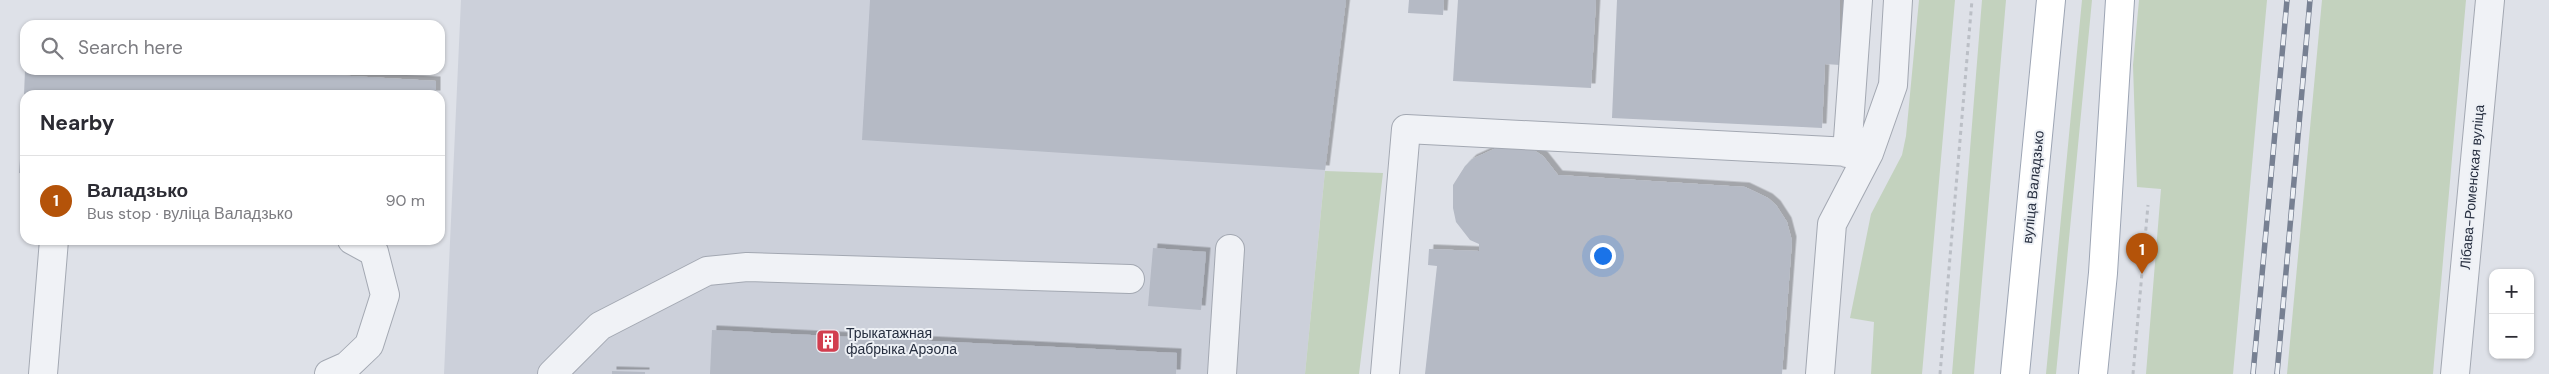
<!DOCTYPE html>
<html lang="en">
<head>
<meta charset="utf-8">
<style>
  body { margin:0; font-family:"DM Sans",sans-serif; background:#f7f7f7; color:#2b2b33 }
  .controls { position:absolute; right:15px; bottom:15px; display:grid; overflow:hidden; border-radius:10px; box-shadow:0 1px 4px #0004 }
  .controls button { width:45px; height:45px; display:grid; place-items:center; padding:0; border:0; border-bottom:1px solid #e1e1e2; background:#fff; color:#2b2b33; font:25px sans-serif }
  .you { position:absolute; left:1602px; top:255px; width:18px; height:18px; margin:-12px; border:4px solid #fff; border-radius:50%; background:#1a73e8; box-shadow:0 0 0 8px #1a73e833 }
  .badge { display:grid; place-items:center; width:32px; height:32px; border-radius:50%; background:#b45309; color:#fff; font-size:16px; font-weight:700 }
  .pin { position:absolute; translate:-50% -41px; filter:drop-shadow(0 1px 2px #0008) }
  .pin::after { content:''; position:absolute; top:26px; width:18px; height:15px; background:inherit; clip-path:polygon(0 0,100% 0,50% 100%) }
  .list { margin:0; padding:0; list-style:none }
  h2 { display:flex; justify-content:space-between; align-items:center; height:65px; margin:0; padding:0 20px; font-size:21px }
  h2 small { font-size:16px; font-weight:400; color:#7c7c81 }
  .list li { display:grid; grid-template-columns:32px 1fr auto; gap:15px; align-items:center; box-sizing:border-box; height:90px; padding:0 20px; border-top:1px solid #e1e1e2 }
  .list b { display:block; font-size:19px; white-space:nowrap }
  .list p { margin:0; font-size:16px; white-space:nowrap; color:#7c7c81 }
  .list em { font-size:16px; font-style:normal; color:#7c7c81 }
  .icon { flex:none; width:28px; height:28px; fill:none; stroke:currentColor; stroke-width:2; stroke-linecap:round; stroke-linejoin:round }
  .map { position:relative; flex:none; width:2549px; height:374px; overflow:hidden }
  .search { position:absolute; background:#fff; box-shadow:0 1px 4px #0004; left:20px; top:20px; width:425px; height:55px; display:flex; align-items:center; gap:12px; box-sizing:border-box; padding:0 18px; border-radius:15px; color:#7c7c81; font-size:19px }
  .panel { position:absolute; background:#fff; box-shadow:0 1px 4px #0004; left:20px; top:90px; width:425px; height:155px; border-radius:15px }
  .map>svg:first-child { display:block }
  .built { fill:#ccd0da }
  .green { fill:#c3d2be }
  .building { fill:#b5bac5; filter:url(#shadow) }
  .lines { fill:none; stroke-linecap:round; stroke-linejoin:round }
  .minor-casing { stroke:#a3a8b2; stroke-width:30 }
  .major-casing { stroke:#9da5b4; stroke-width:30 }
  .path { stroke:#bbbfc6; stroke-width:3; stroke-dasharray:4 4; stroke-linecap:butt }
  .minor { stroke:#f0f2f6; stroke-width:28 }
  .major { stroke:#fff; stroke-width:28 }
  .rail-casing { stroke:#778092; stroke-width:5.5 }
  .rail { stroke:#edf0f5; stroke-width:4; stroke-dasharray:11; stroke-linecap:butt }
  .labels { text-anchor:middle; stroke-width:4; stroke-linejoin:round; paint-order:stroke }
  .street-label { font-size:14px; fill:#262e3f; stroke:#edf0f5 }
  .poi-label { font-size:14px; fill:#262e3f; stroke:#edf0f5; text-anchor:start }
</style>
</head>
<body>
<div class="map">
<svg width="2549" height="374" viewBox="0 0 2549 374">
  <defs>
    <filter id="shadow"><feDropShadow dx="4.5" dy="-4.5" stdDeviation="0" flood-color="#0004"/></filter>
  </defs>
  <rect width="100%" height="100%" fill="#dee1e8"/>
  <path class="built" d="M461 0H1346L1325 171 1305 374H444Z"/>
  <path class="green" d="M1919 0H1955L1922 374H1871L1874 322 1850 318 1871 214 1902 155 1906 136Z
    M1982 0H2006L1974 374H1952Z
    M2082 0H2092L2056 374H2046Z
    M2139 0H2267L2233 374H2146L2161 189 2137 187 2133 65Z
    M2322 0H2466L2433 374H2287Z
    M1325 171 1383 173 1359 374H1305Z"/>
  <path class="building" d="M870 0H1346L1325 170 862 140Z
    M1409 0H1444L1443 15 1408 13Z
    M1458 0H1596L1591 88 1453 81Z
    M1617 0H1840V65L1825 64 1822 128 1612 118Z
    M25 70H249L436 81V95H24Z
    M24 102H25V174L19 173Z
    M1504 146 1532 149 1543 156 1558 175 1745 187 1768 198 1776 205 1787 222 1792 241 1782 374H1425L1437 266 1428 265 1429 249 1479 251V244L1470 240 1456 222 1453 208V185L1465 166 1472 159 1494 149Z
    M1153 248 1206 252 1201 310 1148 306Z
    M712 330 1177 353 1176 374H710Z
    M612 371 645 372V374H612Z"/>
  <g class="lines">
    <g class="minor-casing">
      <path id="minor" d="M1847 153 1858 0
        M43 374 54 240
        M329 374 347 366 369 345 385 295 374 252 352 240
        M552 374 600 326 707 271 747 267 1130 279
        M1222 374 1230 249
        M1385 374 1406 129 1869 153
        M1820 374 1832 224 1869 153 1893 85 1898 0
        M2455 374 2490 0"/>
    </g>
    <g class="major-casing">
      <path id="major" d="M2015 374 2051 0
        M2093 374 2103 273 2120 0"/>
    </g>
    <path class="path" d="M1940 374 1972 0
      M2133 374 2148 205"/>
    <use href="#minor" class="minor"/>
    <use href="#major" class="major"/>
    <g class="rail-casing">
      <path id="rail" d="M2253 374 2287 0
        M2277 374 2310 0"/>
    </g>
    <use href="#rail" class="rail"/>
  </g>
  <defs>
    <g id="building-square" transform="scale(1.25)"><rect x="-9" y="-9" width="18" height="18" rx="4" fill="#d23e4f" stroke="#edf0f5"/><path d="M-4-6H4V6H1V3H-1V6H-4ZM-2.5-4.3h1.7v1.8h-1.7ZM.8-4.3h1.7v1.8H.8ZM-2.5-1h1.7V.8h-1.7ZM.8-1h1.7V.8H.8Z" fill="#fff"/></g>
  </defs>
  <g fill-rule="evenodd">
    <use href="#building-square" x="828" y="341"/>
  </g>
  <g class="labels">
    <g class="street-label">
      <text transform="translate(2033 187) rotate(-84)" y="5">вуліца Валадзько</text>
      <text transform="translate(2472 187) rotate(-85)" y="5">Лібава-Роменская вуліца</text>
    </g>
    <g class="poi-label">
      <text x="846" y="338">Трыкатажная<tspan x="846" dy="16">фабрыка Арэола</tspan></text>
    </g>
  </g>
</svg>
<div class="controls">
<button>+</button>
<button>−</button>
</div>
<div class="you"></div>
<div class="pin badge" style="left:2142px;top:274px">1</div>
<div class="search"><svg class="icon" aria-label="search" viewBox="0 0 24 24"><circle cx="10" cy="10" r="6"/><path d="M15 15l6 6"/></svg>Search here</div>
<section class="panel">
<h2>Nearby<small></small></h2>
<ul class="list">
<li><span class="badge">1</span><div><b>Валадзько</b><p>Bus stop · вуліца Валадзько</p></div><em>90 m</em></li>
</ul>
</section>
</div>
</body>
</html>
